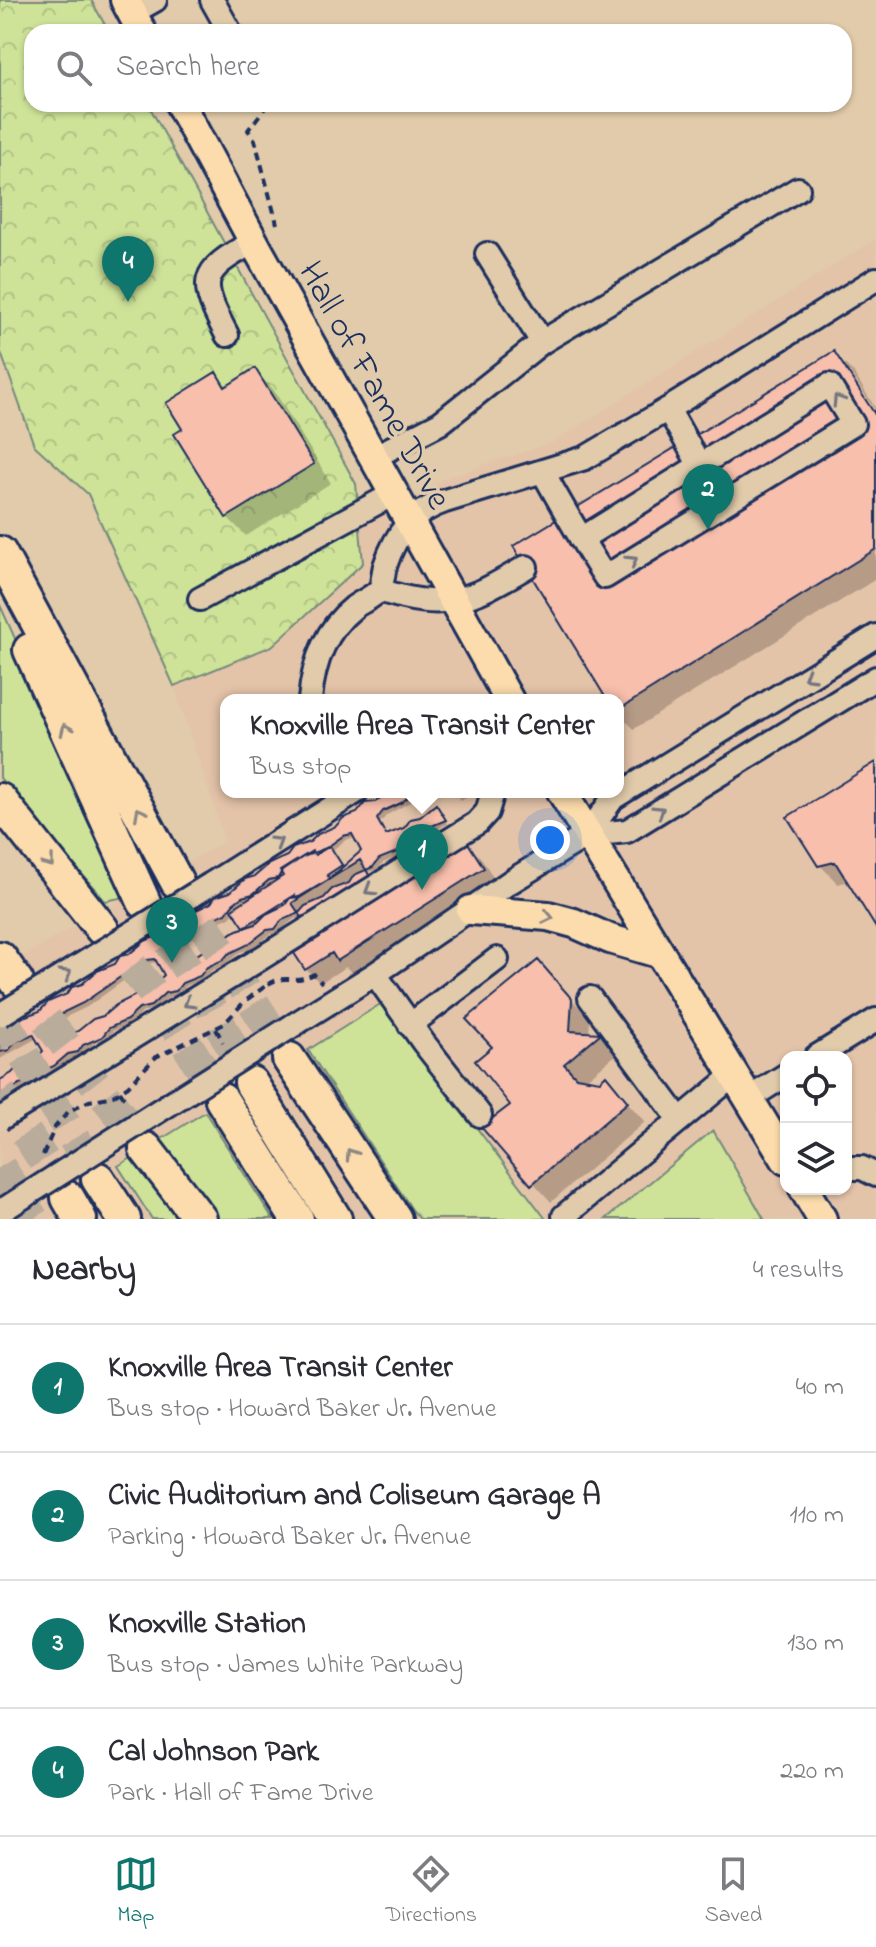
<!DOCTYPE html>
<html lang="en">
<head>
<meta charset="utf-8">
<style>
  body { margin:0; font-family:"Indie Flower",sans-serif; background:#f2f2f3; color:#2b2b33 }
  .controls { position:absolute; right:24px; bottom:24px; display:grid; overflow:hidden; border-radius:16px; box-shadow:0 2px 6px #0004 }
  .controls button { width:72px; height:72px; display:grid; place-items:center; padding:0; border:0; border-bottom:2px solid #e1e1e2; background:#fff; color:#2b2b33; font:40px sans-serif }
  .you { position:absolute; left:550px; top:840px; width:28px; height:28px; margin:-20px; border:6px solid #fff; border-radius:50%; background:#1a73e8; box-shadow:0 0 0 12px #1a73e833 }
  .badge { display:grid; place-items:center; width:52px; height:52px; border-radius:50%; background:#0f766e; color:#fff; font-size:26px; font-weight:700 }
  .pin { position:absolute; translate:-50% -66px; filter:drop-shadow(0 2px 4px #0008) }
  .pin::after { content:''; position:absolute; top:42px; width:28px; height:24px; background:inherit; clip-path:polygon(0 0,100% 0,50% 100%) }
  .popup { position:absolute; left:220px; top:694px; width:404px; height:104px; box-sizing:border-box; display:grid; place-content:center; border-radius:16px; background:#fff; filter:drop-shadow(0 2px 6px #0005); font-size:26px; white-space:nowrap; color:#7c7c81 }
  .popup b { font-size:30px; color:#2b2b33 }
  .popup::after { content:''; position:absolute; left:50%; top:100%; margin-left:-16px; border:16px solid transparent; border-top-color:#fff }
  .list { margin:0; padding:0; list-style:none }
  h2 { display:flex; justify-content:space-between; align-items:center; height:104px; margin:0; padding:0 32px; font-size:34px }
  h2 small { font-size:26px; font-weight:400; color:#7c7c81 }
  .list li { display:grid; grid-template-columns:52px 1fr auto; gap:24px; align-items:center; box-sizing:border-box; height:128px; padding:0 32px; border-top:2px solid #e1e1e2 }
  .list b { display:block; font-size:30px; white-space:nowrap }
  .list p { margin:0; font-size:26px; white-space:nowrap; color:#7c7c81 }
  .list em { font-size:26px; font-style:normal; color:#7c7c81 }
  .icon { flex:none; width:44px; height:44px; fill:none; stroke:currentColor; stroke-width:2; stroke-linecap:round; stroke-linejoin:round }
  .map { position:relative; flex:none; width:876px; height:1219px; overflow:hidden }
  .search { position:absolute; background:#fff; box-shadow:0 2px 6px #0004; left:24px; right:24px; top:24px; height:88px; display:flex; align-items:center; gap:20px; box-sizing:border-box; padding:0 28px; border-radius:24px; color:#7c7c81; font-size:30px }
  .sheet { height:616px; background:#fff }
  nav { display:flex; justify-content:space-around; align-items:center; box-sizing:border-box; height:112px; border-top:2px solid #e1e1e2; background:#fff; font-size:22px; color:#7c7c81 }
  nav a { display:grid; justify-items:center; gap:4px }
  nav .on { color:#0f766e }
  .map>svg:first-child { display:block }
  .built { fill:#e4c4a9; fill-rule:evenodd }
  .grass { fill:#cee398; stroke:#74897b; stroke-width:2 }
  .forest { fill:url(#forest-crowns); stroke:#74897b; stroke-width:2 }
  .shadow { fill:#0003; fill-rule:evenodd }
  .building { fill:#f7bfac; stroke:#1b2f5e; stroke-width:2; fill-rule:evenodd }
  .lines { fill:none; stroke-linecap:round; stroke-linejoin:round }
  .highway-tunnel { stroke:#b9ac9b; stroke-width:32; stroke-dasharray:32 16; stroke-linecap:butt }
  .minor-casing { stroke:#1b2f5e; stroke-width:28 }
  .major-casing { stroke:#1b2f5e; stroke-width:34 }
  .highway-casing { stroke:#1b2f5e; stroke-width:38 }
  .path { stroke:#1b2f5e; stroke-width:4; stroke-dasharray:8 6; stroke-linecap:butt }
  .minor { stroke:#e1cbaa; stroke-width:22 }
  .major { stroke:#fcdcac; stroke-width:28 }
  .highway { stroke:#fcdcac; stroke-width:32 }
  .minor-bridge-casing { stroke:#1b2f5e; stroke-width:28; stroke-linecap:butt }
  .path-bridge { stroke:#1b2f5e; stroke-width:4; stroke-dasharray:8 6; stroke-linecap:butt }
  .minor-bridge { stroke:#e1cbaa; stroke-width:22 }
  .oneway { stroke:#747580 }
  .oneway2 { stroke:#8c8685 }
  .labels { text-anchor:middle; stroke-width:7; stroke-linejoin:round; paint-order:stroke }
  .street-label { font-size:36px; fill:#1b2f5e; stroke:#e1cbaa }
</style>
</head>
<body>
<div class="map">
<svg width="876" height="1219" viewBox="0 0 876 1219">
  <defs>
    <pattern id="forest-crowns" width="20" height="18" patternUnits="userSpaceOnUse" patternTransform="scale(2)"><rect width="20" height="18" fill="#cee398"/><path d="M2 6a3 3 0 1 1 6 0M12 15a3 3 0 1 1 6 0" fill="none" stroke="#b0c385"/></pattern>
  </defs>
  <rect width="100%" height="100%" fill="#e1cbaa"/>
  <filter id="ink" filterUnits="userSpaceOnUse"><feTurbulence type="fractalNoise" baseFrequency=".0125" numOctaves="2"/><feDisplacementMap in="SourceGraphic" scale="16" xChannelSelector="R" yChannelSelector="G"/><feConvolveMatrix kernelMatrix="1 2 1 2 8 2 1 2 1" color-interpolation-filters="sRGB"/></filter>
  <g filter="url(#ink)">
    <path class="built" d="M876 239V1219H0V969L225 841 174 686 272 646 363 563 360 528 442 479 553 442ZM226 700H618V792H226ZM786 1057H846V1189H786Z"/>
    <path class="grass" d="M0 605 130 896 105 901 0 778Z
      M382 1003 545 1218 544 1219H420L413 1211 308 1050Z
      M205 1112 273 1219H215L160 1140Z
      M713 1130 764 1219H606Z
      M135 1156 181 1219H152L118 1166Z"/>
    <path class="forest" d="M0 0H91L109 32H32V104H148L356 484 363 563 272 646 174 686 88 494 34 445 0 350Z"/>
    <path class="shadow" d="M834 354 853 372 876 409V412L850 372H845L876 420V579L634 729 618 713V700H609Z
      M255 371 273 389 331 483 246 536 227 517 185 430 216 375 228 387Z
      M876 764V924L849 881 838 884 820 865Z
      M391 792H428L387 815 379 824 387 837 440 811 448 824 442 826 425 840 409 846 401 855 383 863 377 870 367 872 383 899 468 845 482 859 497 883 352 973 346 967 320 983 306 969 319 939 303 916 294 919 279 932 271 934 251 949 240 952 227 963 211 971 204 979 186 986 180 995 169 997 155 1009 143 1012 131 1024 113 1031 106 1040 95 1042 82 1056 72 1058 59 1070 41 1077 34 1086 24 1087 10 1101 6 1097 0 1088V1081L37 1061 45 1052 37 1038 0 1059V1034L41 1013 359 815ZM356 838 364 852 346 867 331 851 347 839ZM235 910 248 928 191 961 182 947 191 938 209 931 214 924 230 917ZM159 962 167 975 152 988 69 1037 61 1024 68 1016 87 1007 126 979 136 976 151 963Z
      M455 792H472L473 793 461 800Z
      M556 981 590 1020 589 1034 600 1035 618 1053 584 1081 601 1083 606 1078 645 1122 551 1202 484 1127 512 1105 495 1047Z"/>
    <path class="building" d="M834 351 876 416V549L618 710V700H607L513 546Z
      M255 368 314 464 226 518 174 434 182 429 166 403 216 372 225 387Z
      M876 762V928L835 862 818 866 787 817Z
      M388 792H414L401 803 383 811 377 819 386 835 404 828 411 819 420 817 436 804 446 820 429 827 421 837 405 842 397 852 379 859 373 867 354 875 349 883 332 889 324 898 305 906 299 913 282 920 275 929 267 930 247 945 228 954 223 960 207 967 200 976 182 983 176 991 165 993 151 1006 139 1009 127 1020 109 1028 102 1037 83 1045 78 1052 68 1054 54 1066 37 1073 30 1082 19 1084 4 1099 0 1092V1080L12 1073 19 1065 35 1059 43 1051 33 1034 15 1042 9 1050 0 1052V1032L8 1030 23 1017 40 1011 48 1002 67 994 72 987 82 984 97 971 115 964 120 956 129 954 145 941 162 934 168 926 178 925 194 911 211 903 215 897 230 892 245 879 255 876 269 864 287 856 293 848 310 842 318 834 336 826 343 818 357 813 365 803 375 802ZM352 834 361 851 328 880 299 897 290 898 285 905 266 914 256 924 237 930 190 959 180 942 187 935 205 927 210 920 226 913 233 904 242 897 253 894 269 880 278 878 282 871 303 857 326 848 343 836ZM155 959 164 975 158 981 140 989 134 996 116 1005 103 1016 93 1019 78 1031 68 1035 58 1019 64 1012 83 1003 122 976 132 973 147 960Z
      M468 843 484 868 337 961 332 953 305 970 294 953 320 937 317 932 351 911 353 915Z
      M330 846 342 865 327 875 330 879 298 899 295 895 244 927 232 909 283 876 280 871 312 851 315 855Z
      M360 860 380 893 313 935 292 903Z
      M538 960 572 999 570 1031 601 1033 564 1064 576 1077 600 1081 606 1075 628 1102 531 1185 481 1127 510 1105 475 1061 492 1047 466 1019Z"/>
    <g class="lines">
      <path class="highway-tunnel" d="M177 882 289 1059
        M144 902 205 996 251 1083
        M102 929 158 999 222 1100
        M17 982 146 1149
        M0 1015 98 1179
        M0 1093 68 1198
        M0 1167 33 1219"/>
      <g class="minor-casing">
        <path id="minor" d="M212 0 230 32
          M132 13 155 0
          M487 254 542 342
          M227 335C199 281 197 272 254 242
          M668 409 722 505
          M374 457 440 423 542 342 798 189
          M543 472C563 508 583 543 605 577L853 424 829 385 581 539
          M379 590C445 612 469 601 526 567
          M200 599 395 493
          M310 700C313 664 324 631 353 608 360 602 374 597 379 590 383 585 383 573 385 566 396 533 412 512 445 501L585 458 668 409 876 279
          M587 835 627 831 876 678
          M211 884 356 792
          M255 962 477 823 487 812 493 792
          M375 974 423 1042 480 1115
          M590 998 680 1120
          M410 1025 497 959
          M292 1026 375 974 510 882 587 835 613 798 876 636
          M816 1057 876 1020
          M748 1099 786 1075
          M846 1168H862L876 1175
          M564 1216 734 1075"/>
      </g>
      <g class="major-casing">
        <path id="major" d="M125 0 142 32
          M180 104 257 248 509 700
          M562 792 786 1160
          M471 910 548 916 574 923 610 939 658 953
          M804 1189 822 1219"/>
      </g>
      <g class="highway-casing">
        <path id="highway" d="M0 553 177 882
          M30 650 144 902
          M0 800 102 929
          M0 958 17 982
          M289 1059 395 1219
          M251 1083 335 1219
          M222 1100 297 1219
          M146 1149 200 1219
          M98 1179 124 1219
          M68 1198 80 1219"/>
      </g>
      <path class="path" d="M268 104 248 130 255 140 277 224
        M874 413 876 411
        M268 984C287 973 293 985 314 974L322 983
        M216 1029 223 1042
        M120 1091 127 1102"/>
      <use href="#minor" class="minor"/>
      <use href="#major" class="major"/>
      <use href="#highway" class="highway"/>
      <g class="minor-bridge-casing">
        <path id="minor-bridge" d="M0 1015 211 884
          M0 1119 255 962
          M6 1208 292 1026"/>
      </g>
      <path class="path-bridge" d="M43 1155 55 1127 69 1111 89 1101 113 1096 128 1086 156 1057 224 1024 244 1002 268 984"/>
      <use href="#minor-bridge" class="minor-bridge"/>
    </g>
    <defs><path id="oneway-chevron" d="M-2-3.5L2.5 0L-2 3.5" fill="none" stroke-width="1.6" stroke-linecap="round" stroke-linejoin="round" transform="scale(2)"/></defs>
    <g class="oneway">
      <use href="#oneway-chevron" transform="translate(838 400) rotate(-122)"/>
      <use href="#oneway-chevron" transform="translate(632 561) rotate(-32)"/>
      <use href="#oneway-chevron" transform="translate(809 676) rotate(149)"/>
      <use href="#oneway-chevron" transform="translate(659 811) rotate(-32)"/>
      <use href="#oneway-chevron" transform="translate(277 842) rotate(-32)"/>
      <use href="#oneway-chevron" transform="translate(370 890) rotate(148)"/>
      <use href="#oneway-chevron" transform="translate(66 974) rotate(-32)"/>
      <use href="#oneway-chevron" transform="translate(189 1003) rotate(148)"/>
    </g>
    <g class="oneway2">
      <use href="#oneway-chevron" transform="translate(66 729) rotate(-114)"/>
      <use href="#oneway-chevron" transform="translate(140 813) rotate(-118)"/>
      <use href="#oneway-chevron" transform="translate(49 862) rotate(52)"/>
      <use href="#oneway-chevron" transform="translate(548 917) rotate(12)"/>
      <use href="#oneway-chevron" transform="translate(351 1154) rotate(-124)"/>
    </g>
  </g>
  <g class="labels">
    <g class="street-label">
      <text transform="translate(377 384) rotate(61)" y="13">Hall of Fame Drive</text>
    </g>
  </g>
</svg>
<div class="controls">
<button><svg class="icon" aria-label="locate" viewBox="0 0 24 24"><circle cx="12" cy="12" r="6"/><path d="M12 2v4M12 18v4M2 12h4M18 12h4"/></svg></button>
<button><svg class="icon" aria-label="layers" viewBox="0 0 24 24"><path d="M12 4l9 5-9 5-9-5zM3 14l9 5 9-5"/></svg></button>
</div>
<div class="you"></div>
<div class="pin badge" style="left:422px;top:890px">1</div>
<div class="popup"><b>Knoxville Area Transit Center</b>Bus stop</div>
<div class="pin badge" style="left:708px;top:530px">2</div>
<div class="pin badge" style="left:172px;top:963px">3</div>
<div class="pin badge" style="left:128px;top:302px">4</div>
<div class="search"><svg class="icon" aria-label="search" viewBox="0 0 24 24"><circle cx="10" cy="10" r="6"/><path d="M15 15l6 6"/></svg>Search here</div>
</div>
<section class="sheet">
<h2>Nearby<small>4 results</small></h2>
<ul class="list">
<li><span class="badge">1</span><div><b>Knoxville Area Transit Center</b><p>Bus stop · Howard Baker Jr. Avenue</p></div><em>40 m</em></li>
<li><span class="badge">2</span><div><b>Civic Auditorium and Coliseum Garage A</b><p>Parking · Howard Baker Jr. Avenue</p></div><em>110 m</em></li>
<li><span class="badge">3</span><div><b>Knoxville Station</b><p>Bus stop · James White Parkway</p></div><em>130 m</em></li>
<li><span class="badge">4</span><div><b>Cal Johnson Park</b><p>Park · Hall of Fame Drive</p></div><em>220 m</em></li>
</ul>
</section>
<nav>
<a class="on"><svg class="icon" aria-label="map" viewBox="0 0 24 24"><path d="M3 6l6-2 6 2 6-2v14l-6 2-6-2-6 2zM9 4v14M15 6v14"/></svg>Map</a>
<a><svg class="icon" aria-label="directions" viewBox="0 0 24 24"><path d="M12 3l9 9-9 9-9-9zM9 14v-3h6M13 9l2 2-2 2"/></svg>Directions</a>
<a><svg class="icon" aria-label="saved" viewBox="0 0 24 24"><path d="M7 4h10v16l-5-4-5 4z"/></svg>Saved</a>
</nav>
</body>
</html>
